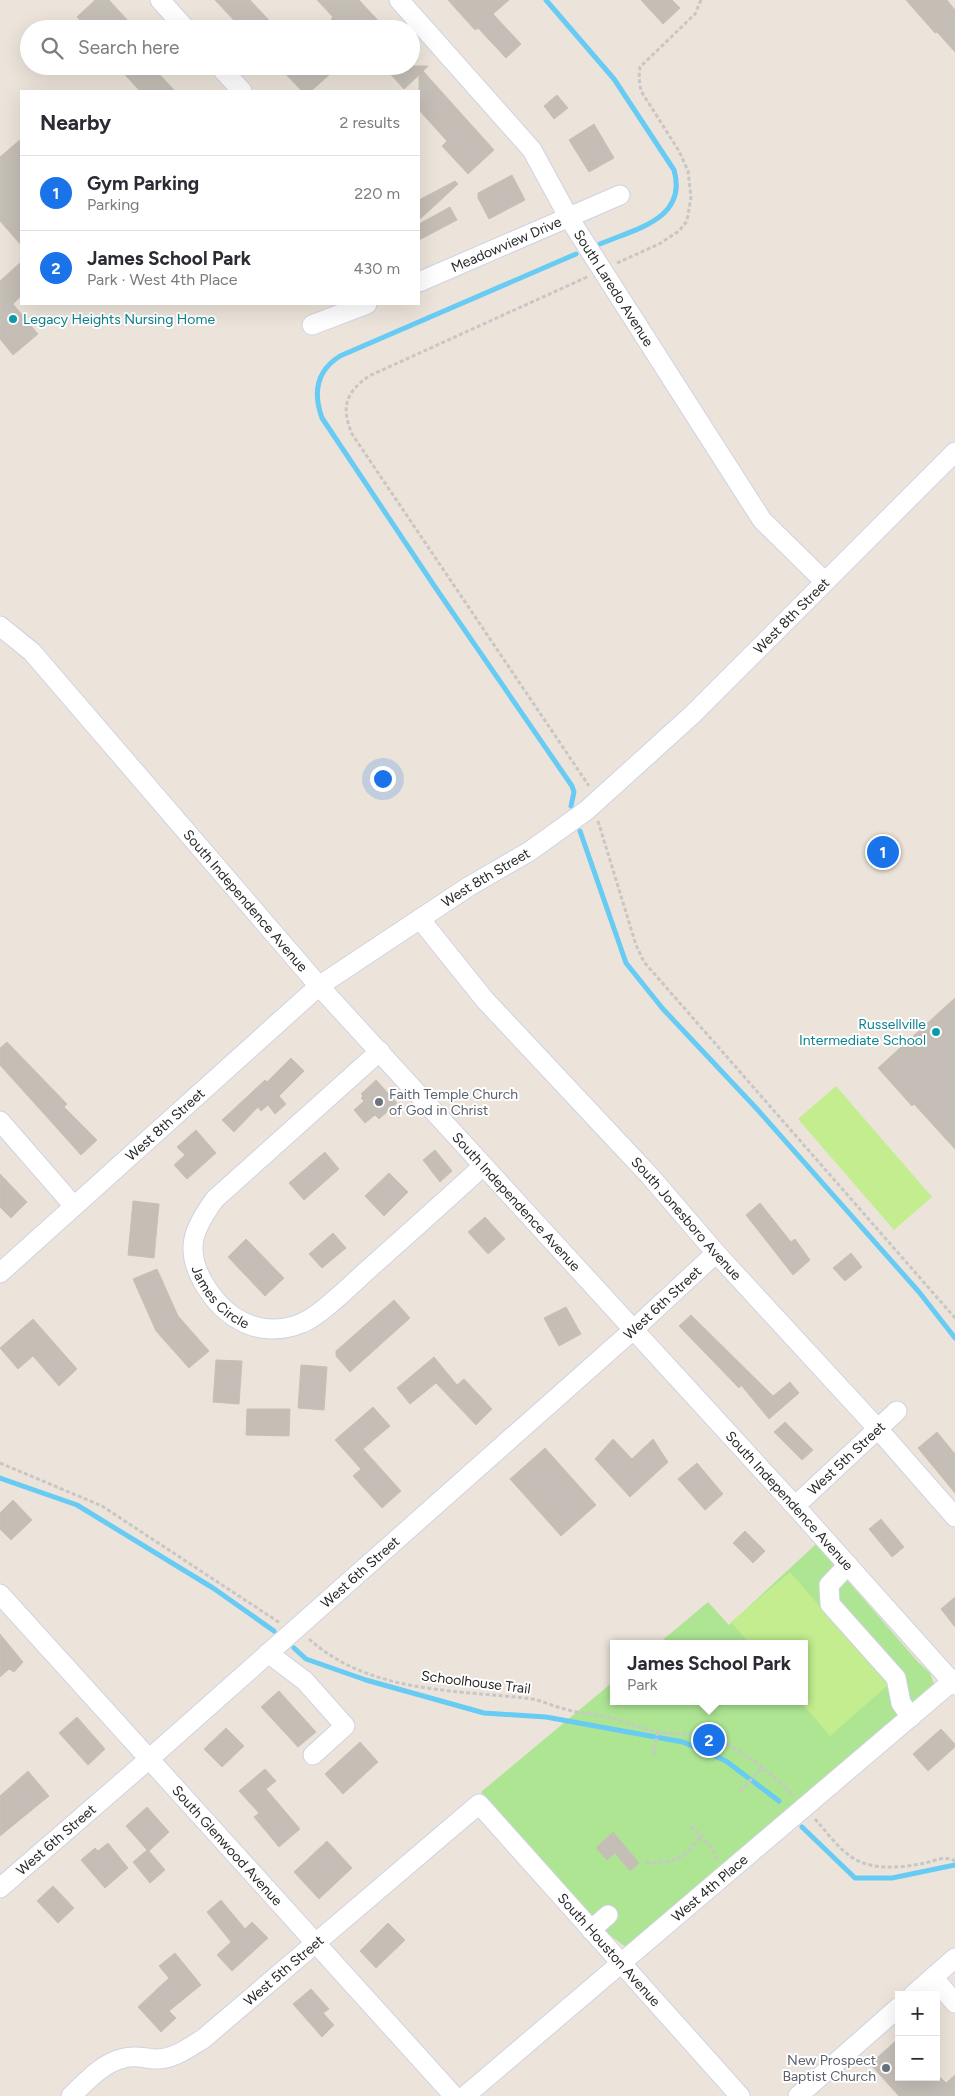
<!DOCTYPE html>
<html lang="en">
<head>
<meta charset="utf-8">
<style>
  body { margin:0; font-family:Figtree,sans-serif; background:#f2f2f3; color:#2b2b33 }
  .controls { position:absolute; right:15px; bottom:15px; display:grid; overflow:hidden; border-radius:0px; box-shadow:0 5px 20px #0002 }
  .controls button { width:45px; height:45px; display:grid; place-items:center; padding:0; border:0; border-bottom:1px solid #e1e1e2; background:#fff; color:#2b2b33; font:25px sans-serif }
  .you { position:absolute; left:382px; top:778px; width:18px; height:18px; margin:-12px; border:4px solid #fff; border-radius:50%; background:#1a73e8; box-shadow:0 0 0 8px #1a73e833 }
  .badge { display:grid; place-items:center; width:32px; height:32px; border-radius:50%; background:#1a73e8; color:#fff; font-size:16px; font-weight:700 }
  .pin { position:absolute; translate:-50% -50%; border:2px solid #fff; box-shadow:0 1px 5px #0006 }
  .popup { position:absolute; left:610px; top:1640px; width:198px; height:65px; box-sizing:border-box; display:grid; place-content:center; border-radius:0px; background:#fff; filter:drop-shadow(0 1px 4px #0005); font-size:16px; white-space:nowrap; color:#7c7c81 }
  .popup b { font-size:19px; color:#2b2b33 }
  .popup::after { content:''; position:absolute; left:50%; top:100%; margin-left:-10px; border:10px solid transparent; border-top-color:#fff }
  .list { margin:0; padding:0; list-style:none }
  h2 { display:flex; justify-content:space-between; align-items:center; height:65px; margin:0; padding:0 20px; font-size:21px }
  h2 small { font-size:16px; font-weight:400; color:#7c7c81 }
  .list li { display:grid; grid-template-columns:32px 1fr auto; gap:15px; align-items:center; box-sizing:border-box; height:75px; padding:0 20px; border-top:1px solid #e1e1e2 }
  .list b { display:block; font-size:19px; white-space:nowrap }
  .list p { margin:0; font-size:16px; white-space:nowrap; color:#7c7c81 }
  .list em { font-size:16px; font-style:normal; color:#7c7c81 }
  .icon { flex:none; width:28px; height:28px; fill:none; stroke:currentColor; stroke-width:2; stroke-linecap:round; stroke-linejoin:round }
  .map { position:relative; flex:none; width:955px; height:2096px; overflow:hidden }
  .search { position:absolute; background:#fff; box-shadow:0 5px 20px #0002; left:20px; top:20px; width:400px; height:55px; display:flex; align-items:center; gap:12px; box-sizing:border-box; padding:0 18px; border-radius:28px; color:#7c7c81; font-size:19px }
  .panel { position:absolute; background:#fff; box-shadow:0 5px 20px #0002; left:20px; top:90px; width:400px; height:215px; border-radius:0px }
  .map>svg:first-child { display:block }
  .green { fill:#ade593 }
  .pitch { fill:#c3ed8e }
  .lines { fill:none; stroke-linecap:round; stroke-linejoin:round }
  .stream { stroke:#67cbf3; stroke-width:5 }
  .building { fill:#c4beb6; stroke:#c7c1b3 }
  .minor-casing { stroke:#cfd2e3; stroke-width:21 }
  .path { stroke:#c7c7c7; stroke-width:3; stroke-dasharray:4 2.5; stroke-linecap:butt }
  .minor { stroke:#fff; stroke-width:19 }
  .culture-dot { fill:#0f9aa8; stroke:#fff; stroke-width:2 }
  .worship-dot { fill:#6b7280; stroke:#fff; stroke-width:2 }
  .labels { text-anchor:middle; stroke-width:4; stroke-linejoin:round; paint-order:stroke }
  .street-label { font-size:14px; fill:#292929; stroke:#fff }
  .culture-label { font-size:14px; fill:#0d838f; stroke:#fff; text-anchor:start }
  .worship-label { font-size:14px; fill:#5b616d; stroke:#fff; text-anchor:start }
</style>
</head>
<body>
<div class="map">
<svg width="955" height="2096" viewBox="0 0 955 2096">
  <rect width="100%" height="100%" fill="#ece4da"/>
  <path class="green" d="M816 1544 918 1662 930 1673 935 1687 639 1940 624 1946 606 1932 481 1792 614 1681V1701H804V1644H658L708 1602 729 1625Z"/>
  <path class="pitch" d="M836 1086 932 1197 894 1230 798 1119Z
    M790 1572 888 1685 830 1736 800 1701H804V1644H750L731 1622Z"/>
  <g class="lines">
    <path class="stream" d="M546 0 614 79 674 170C688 219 635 229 600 244
      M571 806 574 792 572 786 435 587 322 418C313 393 316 371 340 356L576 254
      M580 831 626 963 663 1009 757 1109 919 1292 955 1338
      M0 1478 77 1505 213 1588 274 1631
      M294 1648 306 1659 366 1680 484 1713 546 1717 683 1742 726 1761 779 1801
      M802 1827 855 1878H892L955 1865"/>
  </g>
  <path class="building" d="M95 0H109L130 23 124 29H88L77 17Z
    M215 0H250L277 29H242Z
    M317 0H359L386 29H340L331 19 333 17Z
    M448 0H509L493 14 521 44 506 58 478 28 475 30Z
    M641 0H672L680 8 663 24Z
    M906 0H947L955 10V52L937 32 935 33Z
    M117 66H169L160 75 175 91H140Z
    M278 66H321L329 75 311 91H302Z
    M383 66H428L423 71 494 150 468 174 442 146 447 141 419 110V75L404 89Z
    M557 95 568 108 554 119 544 106Z
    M594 124 614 158 589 172 569 140Z
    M21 139V245L0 221V157Z
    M512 175 525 200 489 219 478 198V193Z
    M455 181 458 184 419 220V200Z
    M450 207 457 220 419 240V224Z
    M21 262V296L13 304 38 334 13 355 0 339V281Z
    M955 998V1149L914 1104 912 1106 878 1068Z
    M7 1042 67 1104 64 1107 97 1140 81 1155 0 1065V1048Z
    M291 1058 304 1071 279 1096 286 1104 275 1114 268 1105 261 1111 258 1107 234 1132 222 1120 265 1080 267 1082Z
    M376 1080 397 1103 379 1119 375 1115 365 1123 354 1110 364 1101 361 1098 363 1096 361 1094Z
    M196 1130 216 1153 187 1179 174 1165 185 1155 177 1147Z
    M435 1150 452 1171 440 1182 423 1160Z
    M325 1152 339 1169 304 1200 289 1183Z
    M389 1173 408 1192 384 1216 365 1196Z
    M0 1174 27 1202 11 1218 0 1207Z
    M133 1201 159 1204 154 1258 128 1255Z
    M760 1203 791 1242 795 1239 810 1260 793 1275 746 1215Z
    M485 1217 505 1239 488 1254 468 1232Z
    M333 1233 346 1248 322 1268 309 1254Z
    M246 1239 284 1278 265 1296 228 1257Z
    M851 1253 862 1267 845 1281 833 1268Z
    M157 1269 178 1316 209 1351 189 1368 156 1331 133 1279Z
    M394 1300 410 1318 350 1372 336 1356V1351Z
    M566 1307 581 1334 559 1346 544 1318Z
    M691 1315 773 1396 790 1382 799 1393 769 1419 741 1385 739 1388 679 1326Z
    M33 1319 77 1369 59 1386 33 1356 18 1369 0 1348Z
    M434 1357 457 1385 464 1379 492 1409 476 1425 436 1383 410 1404 397 1388Z
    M216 1360 242 1361 239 1404 213 1402Z
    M301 1365 327 1367 324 1410 298 1408Z
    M373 1407 390 1426 363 1449 401 1491 382 1508 353 1476 361 1469 335 1440Z
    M247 1409H290L289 1436 246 1435Z
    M785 1422 813 1450 802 1460 774 1432Z
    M937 1432 955 1454V1493L918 1448Z
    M613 1439 632 1459 653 1439 668 1462 630 1497 595 1459Z
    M545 1448 596 1505 561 1536 510 1479Z
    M697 1463 723 1494 705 1510 678 1479Z
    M13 1500 32 1520 11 1540 0 1529V1513Z
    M881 1519 904 1547 892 1557 869 1529Z
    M745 1531 765 1551 753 1563 733 1543Z
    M955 1597V1627L941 1609Z
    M0 1634 23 1662 14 1672 9 1669 0 1677Z
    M279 1691 316 1732 298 1747 261 1707Z
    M77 1717 105 1749 88 1765 59 1733Z
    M226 1728 244 1746 222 1767 204 1749Z
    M941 1729 955 1744V1747L928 1771 913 1754Z
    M360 1742 378 1762 343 1794 325 1774Z
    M265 1769 276 1781 266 1789 300 1829 279 1847 254 1817 259 1813 239 1791Z
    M28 1771 49 1796 0 1836V1796Z
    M147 1807 169 1832 149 1851 165 1870 150 1883 133 1862 147 1850 126 1826Z
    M613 1832 639 1863 630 1871 615 1853 607 1860 596 1848Z
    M327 1841 352 1868 319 1899 294 1872Z
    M108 1843 128 1868 105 1888 81 1860 95 1848 98 1851Z
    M53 1886 74 1908 58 1923 37 1901Z
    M221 1900 245 1929 252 1922 268 1938 232 1971 217 1955 231 1942 207 1912Z
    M388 1923 405 1940 376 1968 360 1951Z
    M175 1953 201 1985 169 2011 176 2018 161 2032 138 2007 169 1978 159 1966Z
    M311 1989 329 2009 323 2013 334 2025 322 2037 293 2004Z
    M899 2038V2077H940L946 2083 955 2075V2096H899L870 2064Z"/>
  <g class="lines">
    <g class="minor-casing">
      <g id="minor">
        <path d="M160 0 186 29"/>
        <path id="s1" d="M399 0 532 150 569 218 762 520 824 581"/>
        <path d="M219 66 242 91"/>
        <path id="s2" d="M419 282 620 195"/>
        <path d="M312 325 367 304"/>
        <path id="s3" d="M0 626 32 652 319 986 795 1506 955 1685"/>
        <path id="s4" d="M420 919 485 1000 649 1175 716 1253 878 1429 955 1517"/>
        <path id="s5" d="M380 1051 215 1199C194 1228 184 1248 203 1282 224 1319 260 1340 302 1323 318 1317 348 1288 361 1276 402 1239 443 1203 483 1166"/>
        <path d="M0 1121 73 1205"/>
        <path id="s6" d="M0 1273 319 986 468 887 530 851 587 810 693 714 955 452"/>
        <path id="s7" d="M795 1506 897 1411"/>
        <path d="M848 1565 829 1585 830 1604 896 1678 901 1703 911 1717"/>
        <path id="s8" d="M0 1594 454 2096"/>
        <path d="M268 1653 305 1681 345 1726 313 1755"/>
        <path id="s9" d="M0 1888 148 1760 633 1330 716 1253"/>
        <path d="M591 1930 608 1915"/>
        <path d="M933 1977 955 2003"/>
        <path d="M913 1995 955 1958"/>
        <path id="s10" d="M71 2096C86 2082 102 2063 124 2058 134 2055 144 2058 154 2059 173 2060 188 2048 203 2039L479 1804 740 2096"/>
        <path id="s11" d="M465 2096 955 1679"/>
        <path d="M798 2096 899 2007"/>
      </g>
    </g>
    <path class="path" d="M617 263 659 244 679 231 687 221 691 197 688 171 679 151 641 91 639 78 640 67 695 14 701 0
      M587 277 369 376C345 393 341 407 352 434L589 786
      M598 821 636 945 644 962 955 1318
      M0 1463 102 1506 280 1623
      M309 1639C368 1692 451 1690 525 1698 539 1699 552 1706 565 1709 578 1713 590 1714 603 1716 621 1720 639 1728 657 1732 676 1735 696 1732 714 1739 744 1750 772 1774 794 1796
      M653 1755 658 1732
      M740 1791 762 1768
      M815 1819C826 1831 836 1846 850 1856 870 1871 901 1868 925 1863 935 1861 945 1855 955 1861
      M691 1826 711 1847 717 1860
      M646 1863C677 1862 682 1860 702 1835"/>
    <use href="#minor" class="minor"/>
  </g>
  <g class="culture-dot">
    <circle cx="13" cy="319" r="5"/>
    <circle cx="936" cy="1032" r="5"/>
  </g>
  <g class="worship-dot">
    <circle cx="379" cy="1102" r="5"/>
    <circle cx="886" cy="2068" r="5"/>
  </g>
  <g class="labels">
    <g class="street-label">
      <text dy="5" stroke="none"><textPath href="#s2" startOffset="95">Meadowview Drive</textPath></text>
      <text dy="5" stroke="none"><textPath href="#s1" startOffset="361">South Laredo Avenue</textPath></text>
      <text dy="5" stroke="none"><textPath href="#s6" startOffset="1032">West 8th Street</textPath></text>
      <text dy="5" stroke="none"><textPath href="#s6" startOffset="628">West 8th Street</textPath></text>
      <text dy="5" stroke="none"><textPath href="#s3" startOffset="369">South Independence Avenue</textPath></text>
      <text dy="5" stroke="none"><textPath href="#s6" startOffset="222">West 8th Street</textPath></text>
      <text dy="5" stroke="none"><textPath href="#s3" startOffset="774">South Independence Avenue</textPath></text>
      <text dy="5" stroke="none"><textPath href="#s4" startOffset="401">South Jonesboro Avenue</textPath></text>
      <text dy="5" stroke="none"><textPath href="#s5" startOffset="335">James Circle</textPath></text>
      <text dy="5" stroke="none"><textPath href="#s9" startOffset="884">West 6th Street</textPath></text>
      <text dy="5" stroke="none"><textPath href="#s7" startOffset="70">West 5th Street</textPath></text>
      <text dy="5" stroke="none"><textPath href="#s3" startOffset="1179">South Independence Avenue</textPath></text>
      <text dy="5" stroke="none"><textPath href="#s9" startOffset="479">West 6th Street</textPath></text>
      <text transform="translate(476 1682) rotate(7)" y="5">Schoolhouse Trail</text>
      <text dy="5" stroke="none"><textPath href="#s9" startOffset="74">West 6th Street</textPath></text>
      <text dy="5" stroke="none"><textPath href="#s8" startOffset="339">South Glenwood Avenue</textPath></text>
      <text dy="5" stroke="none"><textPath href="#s11" startOffset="321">West 4th Place</textPath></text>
      <text dy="5" stroke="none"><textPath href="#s10" startOffset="708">South Houston Avenue</textPath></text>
      <text dy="5" stroke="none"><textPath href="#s10" startOffset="256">West 5th Street</textPath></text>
    </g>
    <g class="culture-label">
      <text x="23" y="324">Legacy Heights Nursing Home</text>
      <text x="926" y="1029" text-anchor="end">Russellville<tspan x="926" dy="16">Intermediate School</tspan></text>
    </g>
    <g class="worship-label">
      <text x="389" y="1099">Faith Temple Church<tspan x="389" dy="16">of God in Christ</tspan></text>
      <text x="876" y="2065" text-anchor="end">New Prospect<tspan x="876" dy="16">Baptist Church</tspan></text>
    </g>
  </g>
</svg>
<div class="controls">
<button>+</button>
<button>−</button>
</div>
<div class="you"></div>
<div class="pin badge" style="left:883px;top:852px">1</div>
<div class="pin badge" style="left:709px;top:1740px">2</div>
<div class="popup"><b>James School Park</b>Park</div>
<div class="search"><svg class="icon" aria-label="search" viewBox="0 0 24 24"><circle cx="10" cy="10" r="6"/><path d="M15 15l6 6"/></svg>Search here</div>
<section class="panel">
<h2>Nearby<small>2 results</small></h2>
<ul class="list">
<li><span class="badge">1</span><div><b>Gym Parking</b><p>Parking</p></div><em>220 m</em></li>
<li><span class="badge">2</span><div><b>James School Park</b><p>Park · West 4th Place</p></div><em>430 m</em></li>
</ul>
</section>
</div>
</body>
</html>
